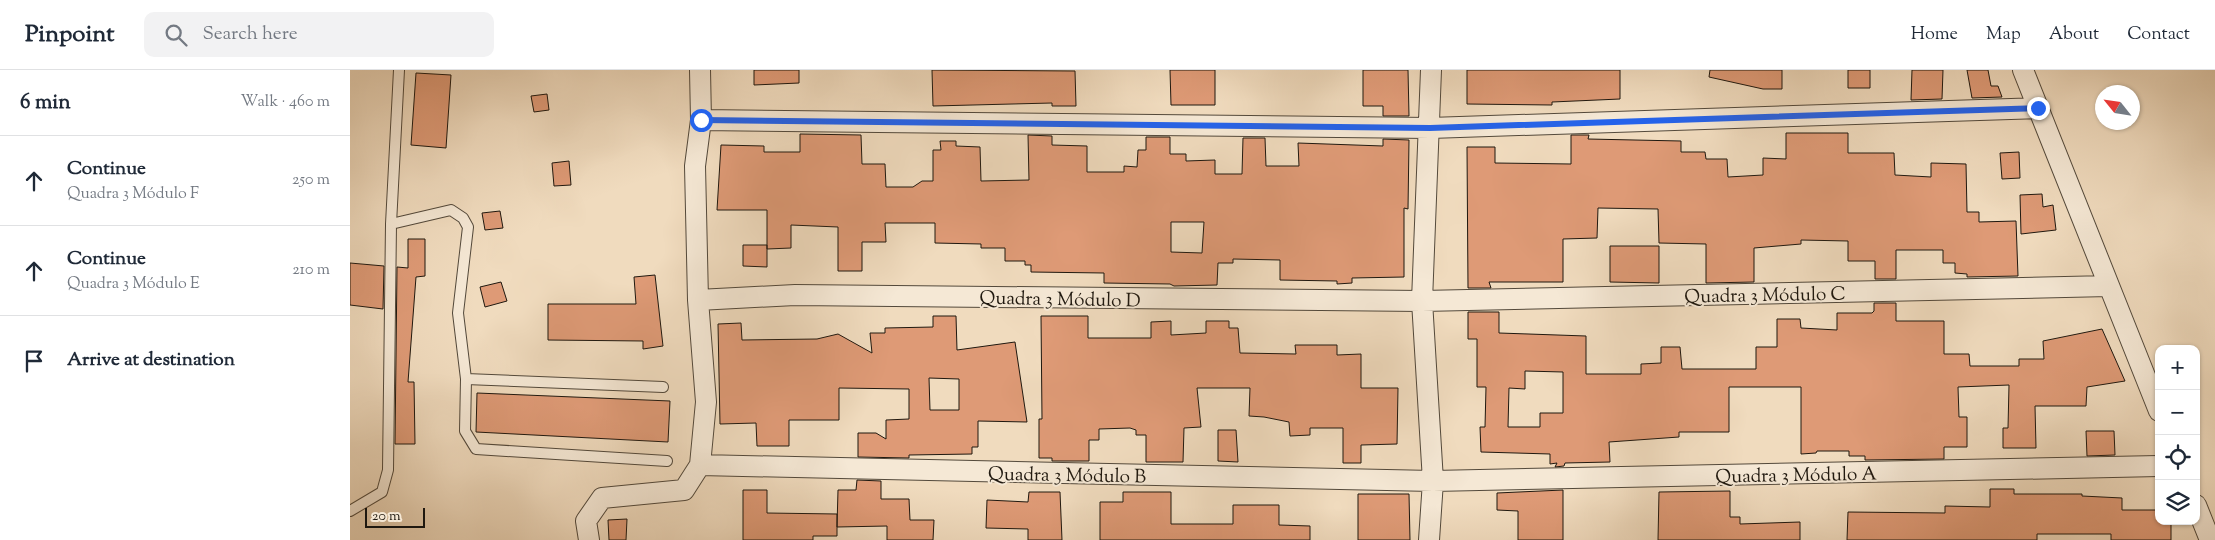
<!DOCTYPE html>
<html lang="en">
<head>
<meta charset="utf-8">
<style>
  body { margin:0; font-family:"Sorts Mill Goudy",serif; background:#f2f2f3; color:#1f2937 }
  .controls { position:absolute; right:15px; bottom:15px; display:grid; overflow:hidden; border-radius:10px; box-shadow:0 1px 4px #0004 }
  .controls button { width:45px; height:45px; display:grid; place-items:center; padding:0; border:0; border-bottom:1px solid #e0e1e3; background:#fff; color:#1f2937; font:25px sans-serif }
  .compass { position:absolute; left:1745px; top:15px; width:45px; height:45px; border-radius:50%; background:#fff; box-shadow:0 1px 4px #0004; rotate:300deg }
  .scale { position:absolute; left:15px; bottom:12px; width:60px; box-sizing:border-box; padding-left:5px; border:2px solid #1f180f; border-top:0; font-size:14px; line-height:18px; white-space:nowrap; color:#1f180f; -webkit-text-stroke:4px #f5e8d5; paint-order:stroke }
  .stop { position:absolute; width:15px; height:15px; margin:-11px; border:4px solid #2563eb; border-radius:50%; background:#fff }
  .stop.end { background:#2563eb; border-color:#fff; box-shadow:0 1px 5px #0008 }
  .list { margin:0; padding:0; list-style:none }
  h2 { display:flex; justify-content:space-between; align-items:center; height:65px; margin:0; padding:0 20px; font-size:21px }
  h2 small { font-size:16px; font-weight:400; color:#747a83 }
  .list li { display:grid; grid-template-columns:32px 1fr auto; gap:15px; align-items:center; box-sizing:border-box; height:90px; padding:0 20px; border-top:1px solid #e0e1e3 }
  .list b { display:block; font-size:19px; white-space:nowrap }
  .list p { margin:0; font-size:16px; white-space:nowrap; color:#747a83 }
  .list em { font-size:16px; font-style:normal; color:#747a83 }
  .icon { flex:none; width:28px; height:28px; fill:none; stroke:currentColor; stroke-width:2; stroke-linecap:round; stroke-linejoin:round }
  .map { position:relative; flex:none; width:1865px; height:470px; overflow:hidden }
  header { display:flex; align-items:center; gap:30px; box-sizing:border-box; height:70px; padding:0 25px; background:#fff; border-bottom:1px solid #e0e1e3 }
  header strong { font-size:24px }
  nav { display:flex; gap:28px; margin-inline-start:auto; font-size:18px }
  .search { width:350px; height:45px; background:#f2f2f3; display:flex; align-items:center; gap:12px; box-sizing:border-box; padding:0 18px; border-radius:10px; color:#747a83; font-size:19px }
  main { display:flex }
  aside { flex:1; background:#fff }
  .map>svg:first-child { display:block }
  .building { fill:#de9a76; stroke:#1f180f; fill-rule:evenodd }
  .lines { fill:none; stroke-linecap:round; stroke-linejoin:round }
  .lane-casing { stroke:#53493b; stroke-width:12 }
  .street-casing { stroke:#53493b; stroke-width:22 }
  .lane { stroke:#f5e8d5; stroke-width:10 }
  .street { stroke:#f5e8d5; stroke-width:20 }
  .route { stroke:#2563eb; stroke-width:6 }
  .labels { text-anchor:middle; stroke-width:4; stroke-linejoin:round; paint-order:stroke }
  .street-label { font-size:19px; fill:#1f180f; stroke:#f5e8d5 }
</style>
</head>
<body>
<header>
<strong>Pinpoint</strong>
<div class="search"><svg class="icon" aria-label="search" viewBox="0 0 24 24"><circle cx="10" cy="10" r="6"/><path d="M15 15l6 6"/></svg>Search here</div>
<nav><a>Home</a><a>Map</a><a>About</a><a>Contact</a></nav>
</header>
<main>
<aside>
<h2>6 min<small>Walk · 460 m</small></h2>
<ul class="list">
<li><svg class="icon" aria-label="ahead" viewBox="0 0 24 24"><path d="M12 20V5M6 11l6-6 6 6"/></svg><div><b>Continue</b><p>Quadra 3 Módulo F</p></div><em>250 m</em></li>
<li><svg class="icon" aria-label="ahead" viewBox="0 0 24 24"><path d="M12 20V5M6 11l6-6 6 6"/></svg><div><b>Continue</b><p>Quadra 3 Módulo E</p></div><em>210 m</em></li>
<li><svg class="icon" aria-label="arrive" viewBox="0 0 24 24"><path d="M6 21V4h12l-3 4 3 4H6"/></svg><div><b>Arrive at destination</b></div></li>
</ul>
</aside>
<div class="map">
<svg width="1865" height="470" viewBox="0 0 1865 470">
  <rect width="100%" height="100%" fill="#f0dbbe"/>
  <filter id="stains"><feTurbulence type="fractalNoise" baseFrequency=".004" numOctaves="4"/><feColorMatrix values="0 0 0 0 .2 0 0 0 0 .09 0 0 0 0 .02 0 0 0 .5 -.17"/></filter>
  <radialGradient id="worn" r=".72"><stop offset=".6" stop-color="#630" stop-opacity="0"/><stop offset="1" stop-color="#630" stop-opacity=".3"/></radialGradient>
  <path class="building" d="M404 0H449V13L404 15Z
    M582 0 725 1 726 36H702V33L583 36Z
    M820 0H865V35H821Z
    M1013 0H1058L1059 46H1033V36H1013Z
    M1117 0H1270V29L1202 32V35L1117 34Z
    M1360 0H1432V19H1413L1359 7Z
    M1498 0H1520V18H1498Z
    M1562 0H1593L1592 29 1561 30Z
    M1617 0H1638L1641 16H1648L1652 27 1622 28Z
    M66 3 101 5 96 78 61 75Z
    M197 24 199 40 184 42 181 26Z
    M1436 63H1498V83H1544L1545 105 1581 107V93L1616 94 1617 142H1629V152L1666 151 1668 206 1617 207V204L1605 203V193H1593V180H1546V209H1525V191H1498V171L1451 170V174L1404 178V212L1356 213V174L1309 173 1308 139 1248 138 1247 168 1213 169V212H1139L1141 218H1118L1117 77H1145V93L1221 94V65H1239L1238 69 1331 71V82H1355L1356 89H1377L1378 107 1413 105V88L1436 89Z
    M450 64 511 65 512 94H535L536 117H563L572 111H583V80H591L590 71H606V76L630 77 631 111 679 110 678 65 702 66V75L737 76V102H774V96L787 97 788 80H796V67H820V84H836V91L865 90V104H892L893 68H915L916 96H949L948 73 1033 76V69L1059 70 1058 139 1054 138V207L1002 208V213L987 214V211L930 210V190L883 189V193H868L867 215 824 216 820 214 754 213V203L681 202V195H675V191H655V178H631V174L585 173V153H535L536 172H512V201H488V157L441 155V178L417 179V140H367L371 75 414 76V82H450ZM821 152H854L852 183 821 182Z
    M1669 82 1670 108 1652 109 1650 83Z
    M219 91 221 115 204 116 202 93Z
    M1692 124 1693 137 1703 135 1706 160 1671 164 1670 125Z
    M150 141 153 158 135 160 132 143Z
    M58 169H75V206L66 207 58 312H64L65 374H45L47 197 58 198Z
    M393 175H417V197L393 196Z
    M1260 176H1309V213L1260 212Z
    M0 193 34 196 33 239 0 235Z
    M305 205 313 276 293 279V271L198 270V234H286L284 207Z
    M151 212 157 231 135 237 130 217Z
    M1524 233H1546V251H1594V284H1619L1620 296H1669V289H1694L1693 271 1752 259 1775 311 1737 317 1736 336H1685L1686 378H1653V358H1658L1659 315 1608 317 1609 347H1617V377H1594V389L1515 390V386H1499V381H1467L1466 383 1451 384V317H1379V362H1329V367L1259 372 1260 392 1215 393 1214 396 1205 397 1207 393 1200 394V384L1131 382 1130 357H1135L1136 317H1127V269H1118V242H1149V263L1236 266V304H1291V294L1311 293V277H1330L1332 299H1406V277H1427V249H1450L1451 258 1487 260V243H1522L1524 241ZM1175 301 1213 302V343H1190V357H1158L1159 318 1175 319Z
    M583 246H606L607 280 665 272 677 352 628 351V377H622V384L559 385V388L508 387V363H526L536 369V350L559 349V319L489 318V350H439V376H407L406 353 370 354 368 254 391 253 392 270 467 269 488 264 522 283 520 263H535V258L583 257ZM579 308 609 309V340H580Z
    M691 246H738V268H801V252L821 251V265L856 263V251H879V258H888L890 283 946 284 945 275H987V285L1011 284V318H1048L1047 374 1011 375V393H993V358H960V365L940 366 939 352 914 347 899 346 900 318H847L851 357 834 358 833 392H796V365H786V360L780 358 749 359V370H739V391H702V388H689V349H692Z
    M127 323 320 331 318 372 126 362Z
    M868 360H886L888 392 868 391Z
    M1736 361H1764L1765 385 1737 386Z
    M507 410 531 411V429H559L560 450H584L583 470H537V456L487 457 488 420H506Z
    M1640 419H1664V424H1732V426L1772 428V440H1809V451H1821V470H1761V464H1687V470H1497L1498 442 1595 443V436L1640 437Z
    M393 420H417V443L487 444V466H463V470H393Z
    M1213 420V470H1168V441L1147 440V423Z
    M1380 421V447H1390V454L1450 452V470H1308L1309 422Z
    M679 422H710L712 470H678V459L636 458 637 430 678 432Z
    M773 422H821V454H883V435H929V455L960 456V470H750V432H773Z
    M1008 424H1059L1060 470H1008Z
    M277 449 276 470H259L258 450Z"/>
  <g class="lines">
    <g class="lane-casing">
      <path id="lane" d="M41 154 101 140 113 148 118 157 108 243 116 309 115 361 126 379 317 391
        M116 309 313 317
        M0 441 32 422 38 400 41 154 49 0"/>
    </g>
    <g class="street-casing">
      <path id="street" d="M1673 0 1809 341
        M351 50 1080 58 1688 38
        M348 230 445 225 1072 231 1759 216
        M350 395 1083 411 1809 396
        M1846 435 1860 470
        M239 470 236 451 252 428 334 420 350 395 356 332 348 230 345 96 351 50 350 0
        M1079 470 1083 411 1072 231 1081 0"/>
    </g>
    <use href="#lane" class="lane"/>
    <use href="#street" class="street"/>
  </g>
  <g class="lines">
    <path class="route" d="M351 50 1080 58 1688 38"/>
  </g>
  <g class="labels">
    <g class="street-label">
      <text transform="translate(1415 224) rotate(-1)" y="7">Quadra 3 Módulo C</text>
      <text transform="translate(710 228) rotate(1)" y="7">Quadra 3 Módulo D</text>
      <text transform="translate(717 404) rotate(1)" y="7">Quadra 3 Módulo B</text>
      <text transform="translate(1446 404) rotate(-1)" y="7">Quadra 3 Módulo A</text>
    </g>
  </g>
  <rect width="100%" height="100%" filter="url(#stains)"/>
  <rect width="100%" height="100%" fill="url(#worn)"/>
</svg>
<div class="controls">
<button>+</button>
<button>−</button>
<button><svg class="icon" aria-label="locate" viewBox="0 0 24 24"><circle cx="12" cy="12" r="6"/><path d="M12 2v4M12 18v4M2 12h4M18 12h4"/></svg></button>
<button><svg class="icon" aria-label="layers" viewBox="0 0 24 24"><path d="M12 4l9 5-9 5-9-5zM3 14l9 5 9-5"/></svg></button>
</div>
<svg class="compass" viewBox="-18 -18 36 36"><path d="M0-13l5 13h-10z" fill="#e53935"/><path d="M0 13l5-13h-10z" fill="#747a83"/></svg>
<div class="scale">20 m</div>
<div class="stop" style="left:351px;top:50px"></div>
<div class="stop end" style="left:1688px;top:38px"></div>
</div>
</main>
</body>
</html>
